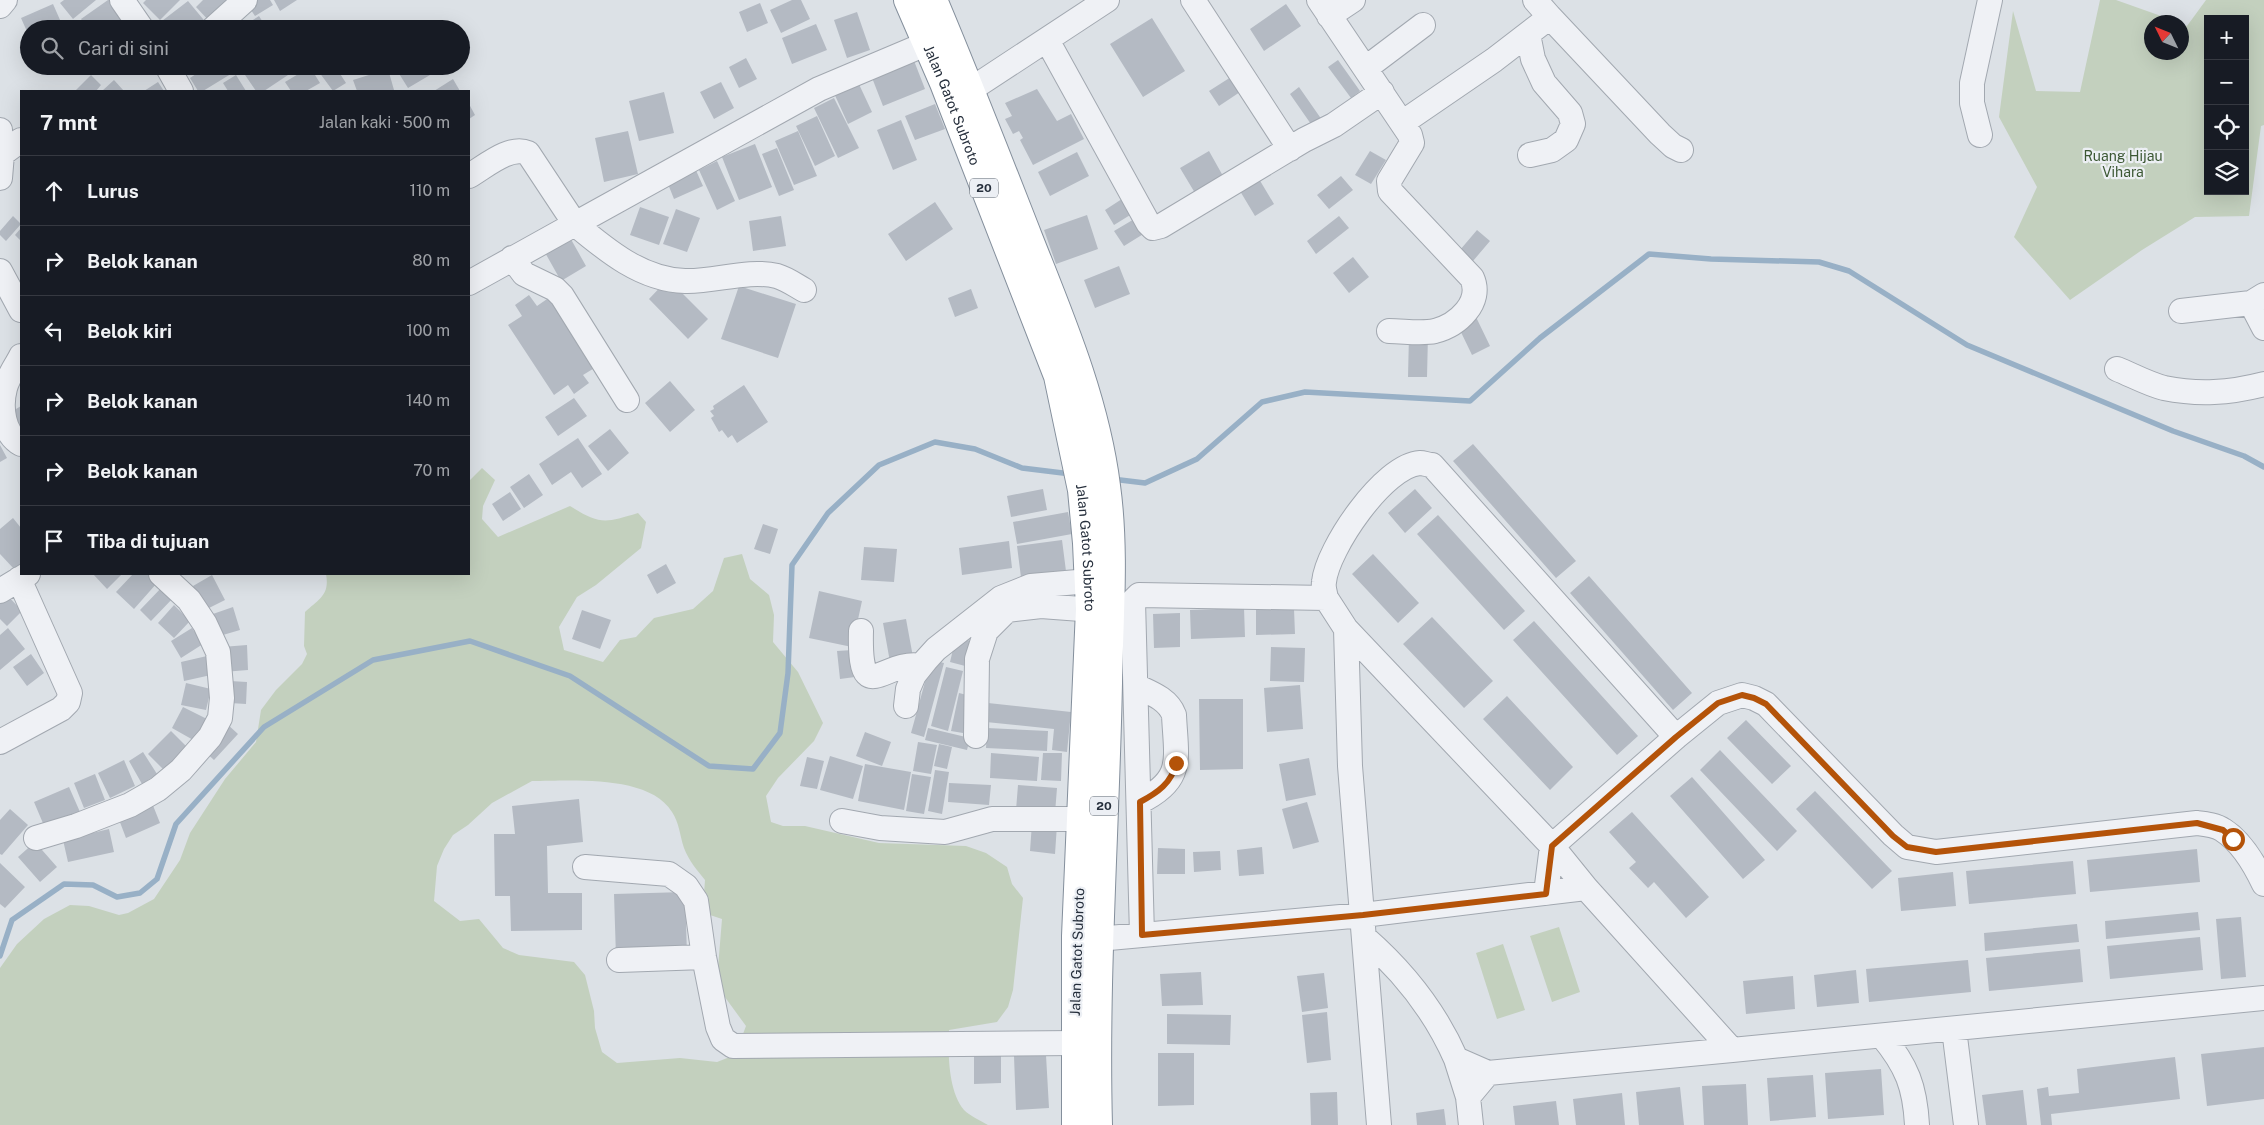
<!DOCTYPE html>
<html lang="id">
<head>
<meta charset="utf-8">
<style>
  body { margin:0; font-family:"Public Sans",sans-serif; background:#242831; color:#f1f3f6 }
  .controls { position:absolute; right:15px; top:15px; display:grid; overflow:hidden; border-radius:0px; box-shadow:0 5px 20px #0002 }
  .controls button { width:45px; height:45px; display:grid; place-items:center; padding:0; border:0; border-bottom:1px solid #363941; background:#171b24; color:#f1f3f6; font:25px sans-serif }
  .compass { position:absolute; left:2144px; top:15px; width:45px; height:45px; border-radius:50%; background:#171b24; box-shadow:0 5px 20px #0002; rotate:313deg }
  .stop { position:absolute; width:15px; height:15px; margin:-11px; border:4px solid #b45309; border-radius:50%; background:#fff }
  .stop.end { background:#b45309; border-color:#fff; box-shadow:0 1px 5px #0008 }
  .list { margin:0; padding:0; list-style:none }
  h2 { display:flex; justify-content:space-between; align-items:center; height:65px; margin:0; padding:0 20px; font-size:21px }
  h2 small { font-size:16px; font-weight:400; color:#9ea1a6 }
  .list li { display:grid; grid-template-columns:32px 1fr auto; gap:15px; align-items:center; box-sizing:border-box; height:70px; padding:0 20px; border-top:1px solid #363941 }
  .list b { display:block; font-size:19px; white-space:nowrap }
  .list em { font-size:16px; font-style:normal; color:#9ea1a6 }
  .icon { flex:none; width:28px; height:28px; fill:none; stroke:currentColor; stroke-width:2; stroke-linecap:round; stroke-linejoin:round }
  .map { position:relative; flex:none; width:2264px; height:1125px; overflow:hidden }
  .search { position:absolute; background:#171b24; box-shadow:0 5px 20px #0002; left:20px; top:20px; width:450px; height:55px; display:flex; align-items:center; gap:12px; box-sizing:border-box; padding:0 18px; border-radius:28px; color:#9ea1a6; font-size:19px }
  .panel { position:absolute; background:#171b24; box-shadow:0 5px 20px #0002; left:20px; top:90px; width:450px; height:485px; border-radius:0px }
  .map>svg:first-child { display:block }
  .green { fill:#c3d0be; fill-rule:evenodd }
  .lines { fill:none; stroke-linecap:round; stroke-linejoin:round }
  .stream { stroke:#98b0c6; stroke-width:5.5 }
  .building { fill:#b4bac3 }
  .minor-casing { stroke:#a2a8b0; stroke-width:26 }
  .highway-casing { stroke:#848f9c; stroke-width:30 }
  .minor { stroke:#eff1f5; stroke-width:24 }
  .highway { stroke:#fff; stroke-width:28 }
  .route { stroke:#b45309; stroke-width:6 }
  .labels { text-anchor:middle; stroke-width:4.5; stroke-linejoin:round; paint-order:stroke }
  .shield { fill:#eceff4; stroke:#616973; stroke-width:1 }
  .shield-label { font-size:12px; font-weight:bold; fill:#262f3c }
  .street-label { font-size:14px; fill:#262f3c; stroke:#eceff4 }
  .park-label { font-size:14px; fill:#3c5834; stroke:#eceff4 }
</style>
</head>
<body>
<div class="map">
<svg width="2264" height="1125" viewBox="0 0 2264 1125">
  <rect width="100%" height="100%" fill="#dce1e6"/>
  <path class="green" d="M2100 0H2116L2178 22H2152V52H2182V24L2187 26 2206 0H2264V125L2261 126 2249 216 2195 217 2142 250 2070 300 2014 237 2037 187 1999 117 2013 11 2036 91 2080 92ZM2208 19H2245V191H2208Z
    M482 468 495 480 483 506 482 519 498 537 570 506C600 525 605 523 638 513L646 522 641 548 596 585 577 597 559 627 564 650 603 662 620 640 636 637 654 618 693 609 713 591 724 558 742 554 750 579 769 595 774 615 773 642 798 672 823 723 814 741 778 778 766 796 771 822 783 826H805L879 843 966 846 986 853 1007 867 1012 884 1023 898 1013 990 1008 1007 997 1022 949 1030C948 1053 948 1091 964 1110 970 1116 981 1121 988 1125H0V968L17 944 44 919 70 905 89 906 119 915 128 913 154 899 180 860 190 833 225 779 256 742 261 710 276 690 302 664 307 654 304 646 305 612C319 599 330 595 326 574H469V481ZM532 781C570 781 649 774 672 812 679 822 680 836 684 848 689 861 697 870 705 880L703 908 710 915 722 919 717 980 719 989 746 1026 735 1055 717 1062 680 1058 617 1063 602 1052 595 1028 594 1011 585 975 574 962 519 955 503 948 479 919 460 921 434 901 437 866 444 849 453 835 468 825 492 803Z
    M1559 927 1580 992 1552 1002 1530 936Z
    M1503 944 1525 1010 1497 1019 1476 953Z"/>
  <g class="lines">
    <path class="stream" d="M1112 479 1145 483 1197 459 1262 402 1305 392 1470 401 1540 338 1649 254 1711 259 1819 262 1849 271 1967 345 2173 431 2244 456 2264 467
      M0 956 12 920 64 884 93 885 117 897 140 893 157 879 176 824 264 727 373 660 470 641 570 676 709 766 753 769 780 733 788 673 792 565 828 513 879 465 935 442 975 449 1022 468 1071 474"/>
  </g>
  <path class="building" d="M64 0H96L73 19 60 3Z
    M108 0H116L128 18 113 29H88L81 19Z
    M146 0H180L160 20 143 3Z
    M203 0H230L212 24 196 7Z
    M247 0H270L273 5 255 16 245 1Z
    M274 0H297L280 11Z
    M792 0H801L810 19 781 33 770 10Z
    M188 1 208 25 203 29H162L158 24Z
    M760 3 768 23 747 32 739 12Z
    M53 4 64 29H29V36L21 18Z
    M1286 4 1301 26 1264 51 1250 29Z
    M857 12 870 50 847 58 834 20Z
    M259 16 266 27 264 29H239Z
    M1152 18 1185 71 1143 97 1110 44Z
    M816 24 827 50 792 64 782 38Z
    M911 53 925 89 883 106 869 70Z
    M746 58 757 79 739 88 729 67Z
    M1338 60 1360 91 1351 98 1328 67Z
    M184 66H200L189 73Z
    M208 66H237L239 69 203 91H198L190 78Z
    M252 66H290L294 71 264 91H256L243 72Z
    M328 66H335L346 83 333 91 319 72Z
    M407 66H425L430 75 408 88 398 72Z
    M310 67 320 83 306 91H291L285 82Z
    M388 69 394 90 357 91 353 80Z
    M91 75 101 85 96 91H75Z
    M236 75 246 91H228L223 83Z
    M1231 77 1240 92 1219 106 1209 91Z
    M453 79 460 91H434Z
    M114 80 124 91H102Z
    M857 80 872 112 848 124 833 91Z
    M158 82 164 91H144Z
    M721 82 734 108 714 119 700 92Z
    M1299 87 1322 120 1313 127 1290 94Z
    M1037 89 1057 121 1071 114 1084 139 1033 165 1020 140 1023 138 1019 131 1013 134 1005 119 1012 116 1005 103Z
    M664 92 674 133 639 141 629 101Z
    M834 98 859 148 838 158 814 108Z
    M469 104 475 115 469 119Z
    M935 104 945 129 915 140 905 116Z
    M817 116 835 156 815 166 796 126Z
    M901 120 917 160 893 170 877 130Z
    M628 131 638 174 604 182 595 138Z
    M798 131 817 176 794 185 775 141Z
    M755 144 772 187 739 200 722 157Z
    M777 148 794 190 779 196 762 154Z
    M1209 151 1223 176 1195 193 1180 168Z
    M1370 151 1386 160 1371 184 1355 175Z
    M1077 152 1089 176 1050 196 1038 172Z
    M717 161 735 201 717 210 699 170Z
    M694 166 703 186 674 199 666 179Z
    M1341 176 1353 190 1329 209 1317 195Z
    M1259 179 1274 204 1255 216 1240 191Z
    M1125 197 1135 212 1114 225 1105 210Z
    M935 202 953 229 906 261 888 234Z
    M640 207 669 217 659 245 630 235Z
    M676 209 700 218 687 252 663 244Z
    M1087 215 1098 249 1056 264 1044 230Z
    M13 216 21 224 6 241 0 235V231Z
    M781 216 786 246 753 251 749 221Z
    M1339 216 1349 228 1316 254 1307 241Z
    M1136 218 1145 233 1124 246 1114 231Z
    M21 228V241L15 235Z
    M1477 230 1490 241 1473 261 1460 250Z
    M568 234 586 266 561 281 543 249Z
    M1353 257 1369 277 1349 293 1333 273Z
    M1119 266 1130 294 1095 308 1084 280Z
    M668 279 708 319 688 339 649 299Z
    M739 286 796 304 778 358 721 339Z
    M971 289 978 308 955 317 948 298Z
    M529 295 537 306 550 297 596 367 583 375 589 383 574 394 568 385 554 395 508 325 522 316 515 305Z
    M1476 317 1490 346 1472 355 1458 326Z
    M1409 335H1428L1427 377H1408Z
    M670 381 695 410 670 432 645 403Z
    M744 385 768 422 737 443 732 435 728 438 722 430 719 432 711 418 714 416 710 411 714 409 713 406Z
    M574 398 587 416 558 436 545 417Z
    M21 406V430L6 415Z
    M610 429 629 453 608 471 588 446Z
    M578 438 602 474 582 488 571 472 552 485 539 464Z
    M1473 444 1576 561 1556 578 1453 461Z
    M0 445 7 458 0 462Z
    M529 474 543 495 524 508 510 487Z
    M1043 489 1047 510 1011 517 1007 496Z
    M1415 489 1432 508 1405 533 1388 513Z
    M510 492 521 509 503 521 492 504Z
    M1068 512 1072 534 1017 544 1013 522Z
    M1438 515 1525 611 1504 630 1417 534Z
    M13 518 21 528V565L15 570 0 554V529Z
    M763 524 778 529 770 554 754 549Z
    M1062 540 1067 579 1022 585 1017 546Z
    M1009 541 1012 568 962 575 959 548Z
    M864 547 897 549 894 582 861 580Z
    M1373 554 1419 603 1398 623 1352 574Z
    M666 564 676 583 657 594 647 575Z
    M93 574H122L107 589Z
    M133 574H147L157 583 134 609 116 592Z
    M212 575 225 600 205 610 193 586Z
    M1589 576 1692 693 1673 710 1570 593Z
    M164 585 175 596 151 621 140 610Z
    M819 591 862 601 852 647 809 638Z
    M8 596 22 611 7 626 0 619V604Z
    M174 605 190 621 174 638 158 623Z
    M233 607 240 630 216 637 210 615Z
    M1244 608 1245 637 1191 639 1190 610Z
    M1294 609 1295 634 1256 635V610Z
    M582 610 611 620 600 649 572 639Z
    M1180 613V647L1154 648 1153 614Z
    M1432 617 1493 681 1464 708 1403 644Z
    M906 619 913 657 890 662 883 623Z
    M1534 621 1638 736 1617 755 1513 640Z
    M8 628 25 649 0 670V635Z
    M192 628 203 644 181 658 171 641Z
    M956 637 975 642 969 667 950 662Z
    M247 645 248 670 223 672 222 647Z
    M1271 647 1305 648 1304 682 1270 681Z
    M853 650 855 677 840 679 837 651Z
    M31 654 44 673 27 686 13 667Z
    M207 656 211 675 184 681 181 662Z
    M931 660 944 663 924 737 911 733Z
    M946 667 963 671 948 731 931 726Z
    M230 681 247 682 246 704 230 703Z
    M186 683 211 689 206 710 181 705Z
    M1300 685 1303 729 1267 732 1264 688Z
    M959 693 971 696 963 733 951 731Z
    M1507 696 1573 767 1550 790 1483 719Z
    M1199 699H1243V769L1200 770Z
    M988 703 1071 712 1067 752 1052 750 1054 729 986 722Z
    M183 707 207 719 195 741 172 728Z
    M1746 720 1791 766 1772 784 1727 738Z
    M226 723 238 734 214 760 202 749Z
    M928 728 970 738 967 750 925 740Z
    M987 728 1048 731 1047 751 986 748Z
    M171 731 189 749 166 772 148 754Z
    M865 732 891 742 882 766 856 756Z
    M918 742 937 745 931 774 913 771Z
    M939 744 952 747 947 769 934 766Z
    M1720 750 1797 831 1777 851 1700 770Z
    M143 752 157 774 142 784 129 761Z
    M991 753 1039 757 1037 781 990 778Z
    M1043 753H1062L1061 781 1041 780Z
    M830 756 863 766 853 799 820 790Z
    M807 757 824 761 817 789 800 786Z
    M1309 758 1316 795 1286 801 1279 764Z
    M124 760 135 786 110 798 98 773Z
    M865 764 911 772 904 810 858 801Z
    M935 770 949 772 942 814 928 811Z
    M95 774 105 800 84 808 74 783Z
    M912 774 931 777 924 814 906 811Z
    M1692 777 1765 860 1743 879 1670 796Z
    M949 783 991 785 989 805 948 802Z
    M1018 785 1057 788 1055 813 1016 810Z
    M69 787 80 812 45 828 34 802Z
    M1815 791 1892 871 1872 889 1796 809Z
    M579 799 583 842 547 846 548 893H582V930L511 931 510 896H495L494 834H515L512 806Z
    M1307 802 1319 842 1293 849 1282 809Z
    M152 803 160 823 126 838 118 817Z
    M10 809 28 825 2 855 0 854V820Z
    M1632 812 1709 897 1686 918 1654 882 1648 888 1629 868 1636 862 1609 832Z
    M1032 823 1057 825 1055 854 1030 851Z
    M109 829 114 852 68 862 63 840Z
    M35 842 57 867 40 882 18 857Z
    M1262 847 1264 874 1239 876 1237 850Z
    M1158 848 1185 849V874H1157Z
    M2197 849 2200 882 2090 892 2087 860Z
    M1220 851 1221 870 1194 872 1193 852Z
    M2073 861 2076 894 1969 904 1966 871Z
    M0 863 25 887 5 908 0 904Z
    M1953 872 1956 906 1901 911 1898 878Z
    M685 892 687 955 616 957 614 894Z
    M2198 912 2200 930 2106 939 2105 921Z
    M2241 917 2246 977 2221 979 2216 919Z
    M2077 924 2079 942 1985 951 1984 933Z
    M2200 937 2203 970 2110 979 2107 946Z
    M2080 949 2083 982 1989 991 1986 958Z
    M1968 960 1971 992 1869 1002 1866 969Z
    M1856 970 1859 1003 1817 1007 1814 975Z
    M1201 972 1203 1005 1162 1006 1160 974Z
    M1324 973 1328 1008 1302 1012 1297 976Z
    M1793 976 1795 1009 1746 1014 1743 981Z
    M1327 1012 1331 1060 1307 1063 1302 1015Z
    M1167 1014 1231 1015 1230 1045 1167 1044Z
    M2264 1047V1099L2207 1106 2201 1054Z
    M1158 1053H1194V1105L1158 1106Z
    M974 1054H1001V1083L974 1084Z
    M1046 1055 1049 1108 1016 1110 1014 1056Z
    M2175 1057 2180 1099 2051 1114 2052 1125H2041L2037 1089 2048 1087 2049 1096 2079 1093 2077 1069Z
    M1881 1069 1884 1115 1828 1119 1825 1073Z
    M1813 1075 1816 1117 1770 1121 1767 1078Z
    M1746 1084 1748 1125H1704L1702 1086Z
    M1680 1087 1684 1125H1639L1636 1092Z
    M2023 1090 2027 1125H1986L1982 1095Z
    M1337 1092 1338 1125H1311L1310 1093Z
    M1622 1093 1625 1125H1576L1573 1099Z
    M1556 1101 1559 1125H1515L1513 1106Z
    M1444 1109 1446 1125H1417L1416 1113Z"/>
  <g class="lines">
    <g class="minor-casing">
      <path id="minor" d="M122 0 142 29
        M1193 0 1290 149
        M1319 0 1410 135 1412 143 1389 181 1390 191 1472 278C1483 302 1458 325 1435 331 1421 334 1404 331 1389 331
        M0 6 5 0
        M1329 16 1353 0
        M1549 16 1660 134 1673 146 1681 150
        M213 29 245 0
        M1528 34 1533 59 1544 83 1570 113 1573 124 1566 140 1552 150 1530 155
        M1047 40 1148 223 1153 228 1161 226 1304 140 1334 125 1382 92
        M167 66 181 91
        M1366 68 1423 25
        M952 97 970 90 1107 0
        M1402 123 1494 60 1546 20 1549 16 1535 0
        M0 130 2 154 0 178
        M1980 135 1972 103V83L1990 0
        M2 154 21 140
        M469 176C485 167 509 145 528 153L575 224 819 89 928 43
        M512 258 524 274 555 289 562 296 627 400
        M0 271 21 310
        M469 283 575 224C606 250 642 280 685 281 715 282 747 269 777 276 787 279 795 285 804 290
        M2251 303 2264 328
        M2181 311 2251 303 2264 295
        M21 356C16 366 8 377 5 388 0 407 3 434 21 444
        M2117 369C2132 375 2148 384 2164 388 2199 395 2229 393 2264 384
        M0 591 28 574
        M1326 598C1325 593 1323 587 1324 582 1327 549 1384 465 1420 463 1424 463 1428 465 1432 465L1676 737
        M1346 629 1552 846 1586 888 1732 1050 2264 998
        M861 631C859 711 883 659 921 666
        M1136 686C1151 693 1168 699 1174 715 1176 759 1185 780 1139 802
        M906 706 908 689 914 675 926 660 936 649 1001 598 1031 586 1089 581
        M976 736 977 659 986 631 1007 610 1041 606 1108 611
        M0 742 61 709 68 702 70 693 19 579
        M842 821 880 828 945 832 992 819H1083
        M36 838 76 826 130 805 158 789 181 770 210 737 220 718 222 698 218 652 205 624 189 600 161 574
        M585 867 669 874 686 886 696 901 704 957 718 1027 723 1039 733 1046 1075 1043
        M1546 893 1552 846 1676 737 1718 703 1742 695 1754 698 1766 704 1893 835 1907 847 1936 852 2197 823C2206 824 2216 825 2223 830 2242 842 2255 865 2264 884
        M1142 935 1133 601 1139 595 1326 598 1346 629 1350 766 1379 1125
        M1080 937 1098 939 1363 915 1586 888
        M1365 938C1405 973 1435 1011 1456 1059L1488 1073 1732 1050
        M619 960 704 957
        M1954 1029 1966 1125
        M1882 1036C1907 1066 1915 1087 1917 1125
        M1456 1059 1468 1097 1488 1073
        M1468 1097 1471 1125"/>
    </g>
    <g class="highway-casing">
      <g id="highway">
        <path id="s1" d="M908 0 944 83 1058 376 1082 490 1087 543 1090 609 1076 936V1125"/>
        <path d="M933 0C966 78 997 158 1028 237 1060 318 1095 399 1106 486 1115 551 1109 618 1108 683 1105 831 1094 978 1098 1125"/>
      </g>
    </g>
    <use href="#minor" class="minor"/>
    <use href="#highway" class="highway"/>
  </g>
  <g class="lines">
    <path class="route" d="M1176 763C1172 783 1157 793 1140 802L1142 935 1363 915 1546 894 1552 846 1676 737 1718 703 1742 695 1754 698 1766 704 1893 836 1907 847 1936 852 2197 823 2223 830 2233 839"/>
  </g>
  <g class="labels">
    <g class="shield">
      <rect x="970" y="178.5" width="28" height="19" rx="4"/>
      <rect x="1090" y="796.5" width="28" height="19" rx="4"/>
    </g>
    <g class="shield-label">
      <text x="984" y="192">20</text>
      <text x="1104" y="810">20</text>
    </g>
    <g class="street-label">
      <text dy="5" stroke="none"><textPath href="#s1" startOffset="114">Jalan Gatot Subroto</textPath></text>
      <text dy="5" stroke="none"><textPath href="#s1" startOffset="579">Jalan Gatot Subroto</textPath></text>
      <text transform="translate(1077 952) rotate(-88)" y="5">Jalan Gatot Subroto</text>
    </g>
    <g class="park-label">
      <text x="2123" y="161">Ruang Hijau<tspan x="2123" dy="16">Vihara</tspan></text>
    </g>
  </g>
</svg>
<div class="controls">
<button>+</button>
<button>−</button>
<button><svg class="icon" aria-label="locate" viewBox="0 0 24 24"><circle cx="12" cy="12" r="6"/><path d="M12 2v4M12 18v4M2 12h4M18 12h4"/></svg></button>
<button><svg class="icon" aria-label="layers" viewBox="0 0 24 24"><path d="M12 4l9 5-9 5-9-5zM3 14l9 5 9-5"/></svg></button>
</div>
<svg class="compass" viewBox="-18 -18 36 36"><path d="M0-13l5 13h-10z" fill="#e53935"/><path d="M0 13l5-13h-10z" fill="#9ea1a6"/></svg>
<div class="stop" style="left:2233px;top:839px"></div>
<div class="stop end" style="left:1176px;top:763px"></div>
<div class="search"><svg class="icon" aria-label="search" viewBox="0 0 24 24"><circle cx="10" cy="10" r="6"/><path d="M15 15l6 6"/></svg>Cari di sini</div>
<section class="panel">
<h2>7 mnt<small>Jalan kaki · 500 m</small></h2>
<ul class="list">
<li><svg class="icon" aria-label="ahead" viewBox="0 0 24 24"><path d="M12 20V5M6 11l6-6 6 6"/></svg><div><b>Lurus</b></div><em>110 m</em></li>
<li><svg class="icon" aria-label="right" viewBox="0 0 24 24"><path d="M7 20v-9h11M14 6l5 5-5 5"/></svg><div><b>Belok kanan</b></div><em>80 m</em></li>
<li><svg class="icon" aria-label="left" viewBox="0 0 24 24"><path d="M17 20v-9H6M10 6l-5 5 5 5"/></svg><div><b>Belok kiri</b></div><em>100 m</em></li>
<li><svg class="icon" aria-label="right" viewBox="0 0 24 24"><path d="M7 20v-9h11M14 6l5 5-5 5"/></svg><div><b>Belok kanan</b></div><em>140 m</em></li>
<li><svg class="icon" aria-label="right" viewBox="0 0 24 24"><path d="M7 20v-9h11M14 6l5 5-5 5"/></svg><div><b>Belok kanan</b></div><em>70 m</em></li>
<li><svg class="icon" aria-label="arrive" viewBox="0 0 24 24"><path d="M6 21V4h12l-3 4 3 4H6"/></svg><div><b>Tiba di tujuan</b></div></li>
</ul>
</section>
</div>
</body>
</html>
